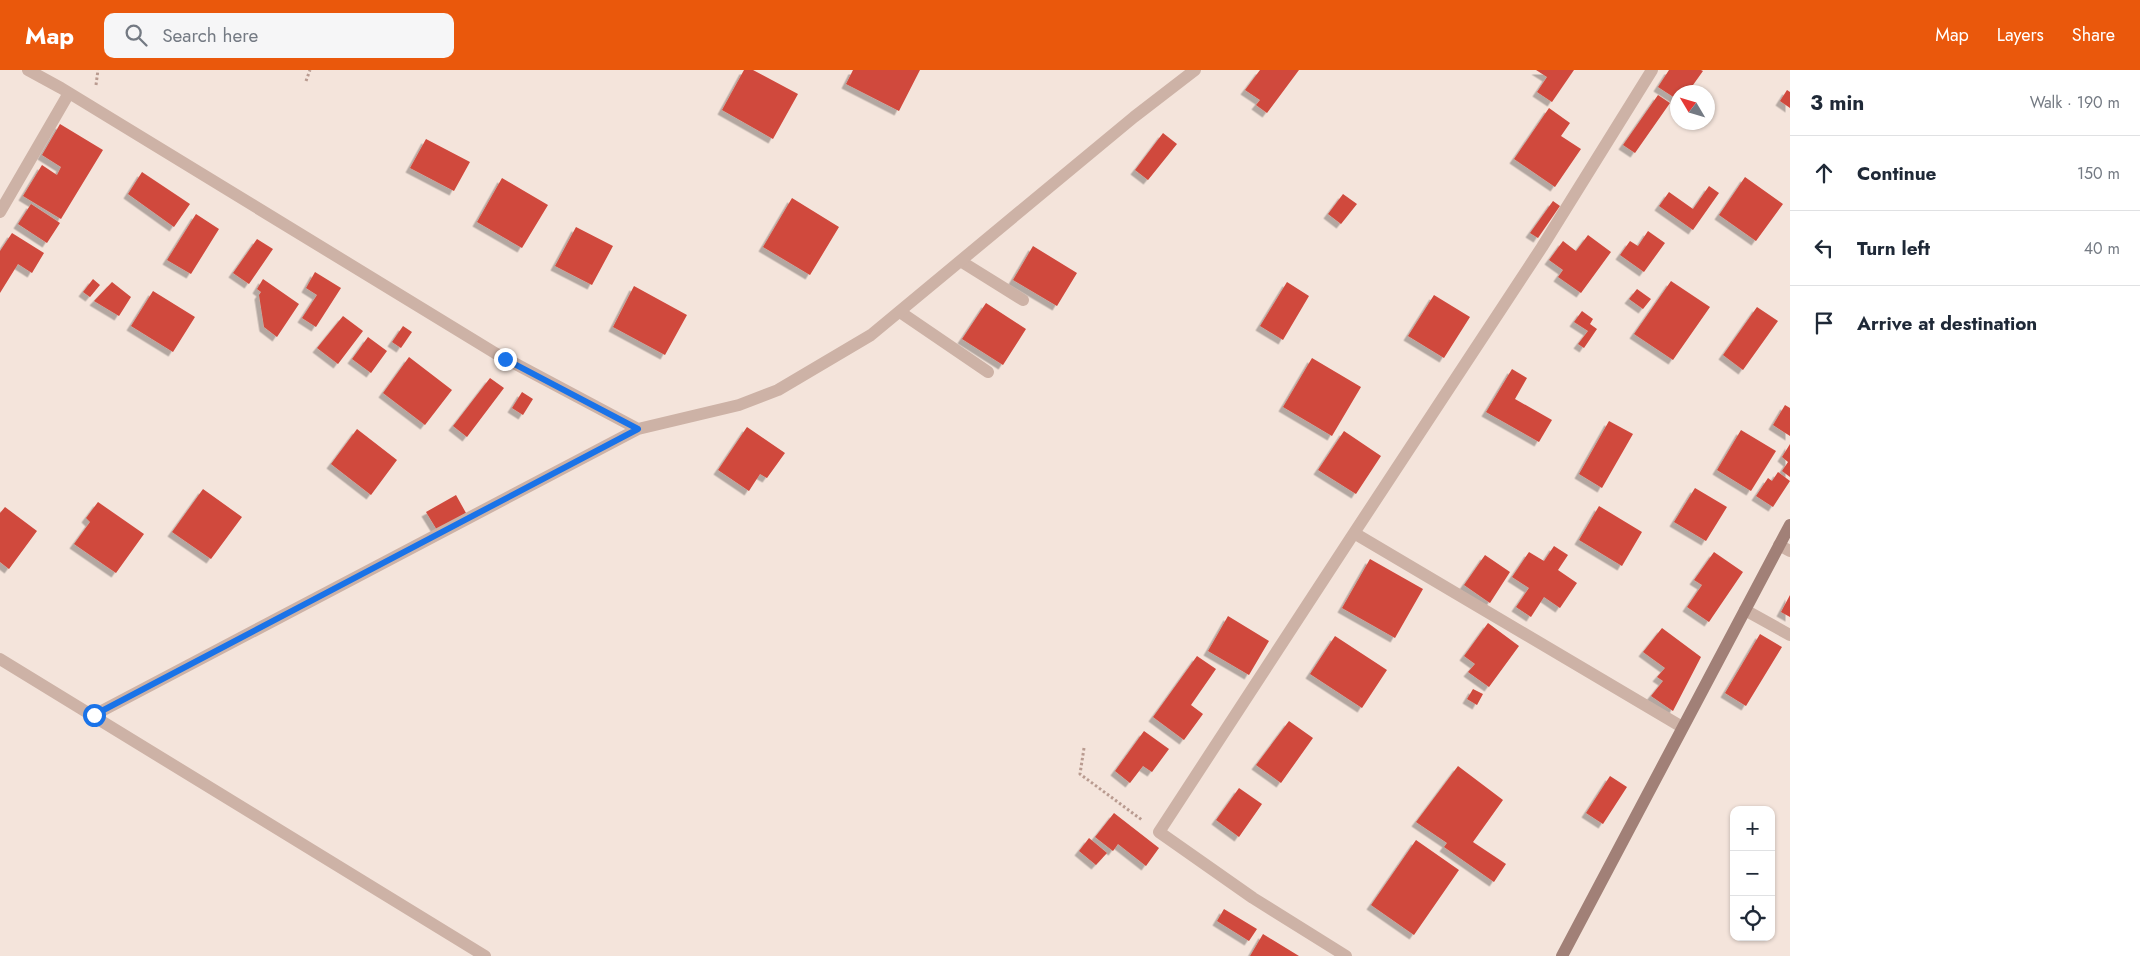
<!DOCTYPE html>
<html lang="en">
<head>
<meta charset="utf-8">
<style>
  body { margin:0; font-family:Jost,sans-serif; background:#f6f6f7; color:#1f2937 }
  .controls { position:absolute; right:15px; bottom:15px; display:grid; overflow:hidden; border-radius:10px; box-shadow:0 1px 4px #0004 }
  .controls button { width:45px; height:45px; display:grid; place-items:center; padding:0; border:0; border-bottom:1px solid #e0e1e3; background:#fff; color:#1f2937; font:25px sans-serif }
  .compass { position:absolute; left:1670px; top:15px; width:45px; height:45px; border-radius:50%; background:#fff; box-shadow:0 1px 4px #0004; rotate:308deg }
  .stop { position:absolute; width:15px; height:15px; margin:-11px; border:4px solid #1a73e8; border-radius:50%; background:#fff }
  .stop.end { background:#1a73e8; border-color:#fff; box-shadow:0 1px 5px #0008 }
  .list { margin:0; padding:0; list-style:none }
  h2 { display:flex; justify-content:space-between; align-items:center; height:65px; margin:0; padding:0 20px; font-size:21px }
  h2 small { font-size:16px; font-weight:400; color:#747a83 }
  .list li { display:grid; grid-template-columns:32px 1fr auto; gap:15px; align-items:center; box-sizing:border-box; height:75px; padding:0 20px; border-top:1px solid #e0e1e3 }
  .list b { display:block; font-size:19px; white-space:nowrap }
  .list em { font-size:16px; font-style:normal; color:#747a83 }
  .icon { flex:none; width:28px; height:28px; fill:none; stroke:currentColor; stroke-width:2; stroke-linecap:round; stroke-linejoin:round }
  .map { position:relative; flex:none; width:1790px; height:886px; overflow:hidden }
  header { display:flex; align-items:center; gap:30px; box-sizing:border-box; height:70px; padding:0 25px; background:#ea580c; color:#fff }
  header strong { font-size:24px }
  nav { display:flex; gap:28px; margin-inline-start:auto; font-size:18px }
  .search { width:350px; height:45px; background:#f6f6f7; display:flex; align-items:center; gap:12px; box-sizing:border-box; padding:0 18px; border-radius:10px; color:#747a83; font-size:19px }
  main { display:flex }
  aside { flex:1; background:#fff }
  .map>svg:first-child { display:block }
  .building { fill:#d0493d; filter:url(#shadow) }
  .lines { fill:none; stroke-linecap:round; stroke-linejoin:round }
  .path { stroke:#b99b90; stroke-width:3; stroke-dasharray:2.5 2.5; stroke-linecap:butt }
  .lane { stroke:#cdb2a6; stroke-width:12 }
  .street { stroke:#cdb2a6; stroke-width:12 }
  .secondary { stroke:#a18077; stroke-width:12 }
  .route { stroke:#1a73e8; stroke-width:6 }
</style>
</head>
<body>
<header>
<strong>Map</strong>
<div class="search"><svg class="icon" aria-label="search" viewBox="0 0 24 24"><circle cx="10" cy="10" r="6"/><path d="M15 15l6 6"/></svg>Search here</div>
<nav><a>Map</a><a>Layers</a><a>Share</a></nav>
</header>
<main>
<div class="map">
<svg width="1790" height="886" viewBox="0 0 1790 886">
  <defs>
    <filter id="shadow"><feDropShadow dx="-4.5" dy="4.5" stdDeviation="0" flood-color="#0004"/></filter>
  </defs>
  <rect width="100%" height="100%" fill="#f4e4db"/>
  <path class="building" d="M744 0H753L798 24 773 69 722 40Z
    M853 0H920L899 41 846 14Z
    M1260 0H1299L1267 43 1256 35 1260 30 1245 20Z
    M1536 0H1574L1552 32 1537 22 1547 7Z
    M1669 0H1701L1703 1 1688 22H1678V30L1658 17Z
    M1787 20 1790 22V38L1780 31Z
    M1658 25 1670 33 1635 83 1623 75Z
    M1549 38 1570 53 1561 66 1581 79 1555 117 1514 89Z
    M60 54 103 80 61 149 23 126 42 95 57 105 61 97 42 85Z
    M1163 63 1177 74 1148 110 1135 100Z
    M426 69 470 92 454 121 410 98Z
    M142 102 190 134 174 157 128 124Z
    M1745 107 1783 134 1756 171 1719 145Z
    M502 108 548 135 522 178 477 152Z
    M1709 116 1719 123 1693 160 1659 136 1669 122 1693 139Z
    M1343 124 1357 134 1341 154 1328 144Z
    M792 128 839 157 810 205 763 177Z
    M1553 131 1560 136 1538 168 1530 163Z
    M31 134 60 153 47 173 18 154Z
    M196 144 219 159 191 204 167 190Z
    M576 157 613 176 592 215 555 196Z
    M1648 161 1665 173 1644 202 1620 185 1630 171 1638 176Z
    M12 163 44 183 32 203 18 194 0 223V181Z
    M1588 165 1611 182 1581 223 1558 207 1563 200 1549 190 1563 171 1576 181Z
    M257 169 273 179 249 214 233 203Z
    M1033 176 1077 203 1057 236 1013 210Z
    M315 202 341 218 316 257 302 248 317 225 306 218Z
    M93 209 100 215 90 227 83 222Z
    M263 209 299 234 277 267 264 257 259 225 261 222 257 219Z
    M1671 211 1710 237 1673 290 1634 264Z
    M112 212 131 227 119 246 94 231Z
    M1287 212 1309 226 1283 270 1260 256Z
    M634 216 687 245 665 285 613 257Z
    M1637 219 1651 229 1643 239 1629 229Z
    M153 221 195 247 173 282 131 256Z
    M1434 225 1470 247 1444 288 1408 266Z
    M986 233 1026 259 1003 295 962 269Z
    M1757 237 1778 251 1743 300 1723 285Z
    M1582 241 1593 249 1590 254 1597 259 1584 278 1578 274 1588 261 1574 252Z
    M343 246 363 261 338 294 317 278Z
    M403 256 412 262 401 278 392 272Z
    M368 267 387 281 371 303 352 289Z
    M409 287 452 320 425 355 383 323Z
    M1312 288 1361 317 1332 366 1283 337Z
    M1512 299 1527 308 1515 329 1552 350 1539 372 1486 342Z
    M490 308 504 318 467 367 453 356Z
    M522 322 533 329 523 345 512 338Z
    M1785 335 1790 338V366L1773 355Z
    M1609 351 1633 364 1602 418 1579 404Z
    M747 357 785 383 767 408 760 404 749 421 718 400Z
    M357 359 397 390 371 425 331 394Z
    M1741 360 1776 381 1751 421 1717 400Z
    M1344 361 1381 386 1356 424 1318 400Z
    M1790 374V407L1782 401 1788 392 1782 387Z
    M1778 402 1790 411 1773 437 1756 426 1768 408 1772 411Z
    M1695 418 1727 437 1706 471 1674 452Z
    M203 419 242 447 211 489 172 462Z
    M456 425 466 443 437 460 426 442Z
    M98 432 144 464 116 503 74 474 90 452 86 448Z
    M1599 436 1642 462 1622 496 1579 470Z
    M5 437 37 461 9 499 0 492V443Z
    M1554 476 1568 485 1558 500 1577 513 1560 538 1544 527 1531 547 1516 537 1529 518 1512 507 1529 482 1544 491Z
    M1714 482 1743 502 1709 552 1687 537 1702 515 1694 510Z
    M1485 485 1510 502 1490 533 1464 515Z
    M1370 489 1423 519 1395 568 1342 538Z
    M1790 525V547L1781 542Z
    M1228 546 1269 571 1249 605 1208 581Z
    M1488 553 1519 576 1489 617 1468 602 1475 594 1464 586Z
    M1662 558 1701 587 1673 641 1651 626 1663 611 1657 607 1665 598 1643 582Z
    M1760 564 1782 577 1746 636 1725 623Z
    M1335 566 1387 600 1362 638 1310 604Z
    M1197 586 1216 599 1191 635 1203 644 1184 670 1153 647Z
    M1473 619 1483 624 1477 635 1467 629Z
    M1289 651 1313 668 1281 713 1256 695Z
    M1144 661 1169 679 1152 702 1143 696 1130 713 1115 701Z
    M1458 696 1503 730 1473 772 1506 794 1494 812 1444 777 1447 773 1416 752Z
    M1610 706 1627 717 1603 754 1586 743Z
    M1239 718 1262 734 1239 767 1216 750Z
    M1114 743 1159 778 1146 796 1118 774 1113 781 1095 767Z
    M1089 768 1107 783 1096 795 1079 781Z
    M1416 770 1459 800 1414 865 1371 835Z
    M1224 839 1257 859 1249 871 1217 851Z
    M1263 864 1299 886H1250Z"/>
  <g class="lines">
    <path class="path" d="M306 11 310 0
      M96 15 98 0
      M1084 678 1080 704 1142 750"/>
    <path class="lane" d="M962 192 1023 230
      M900 242 988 302"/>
    <path class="street" d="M28 0 61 18 495 283 638 359 739 335 778 320 871 265 1134 47 1195 0
      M1652 0 1542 177 1354 463 1682 657
      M0 142 69 23
      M1779 475 1790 481
      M1745 540 1790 565
      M0 589 485 886
      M94 645 638 359
      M1346 886 1253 828 1159 762 1354 463"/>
    <path class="secondary" d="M1562 886 1790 455"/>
  </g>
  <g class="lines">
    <path class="route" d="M94 645 638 359 505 289"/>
  </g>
</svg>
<div class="controls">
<button>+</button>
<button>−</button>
<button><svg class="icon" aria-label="locate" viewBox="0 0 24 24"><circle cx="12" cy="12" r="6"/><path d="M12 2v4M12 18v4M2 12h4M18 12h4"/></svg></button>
</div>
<svg class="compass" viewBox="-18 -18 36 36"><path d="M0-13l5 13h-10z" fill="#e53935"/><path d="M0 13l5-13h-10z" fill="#747a83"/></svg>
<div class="stop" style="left:94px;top:645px"></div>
<div class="stop end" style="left:505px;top:289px"></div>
</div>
<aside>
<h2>3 min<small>Walk · 190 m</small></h2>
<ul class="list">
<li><svg class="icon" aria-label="ahead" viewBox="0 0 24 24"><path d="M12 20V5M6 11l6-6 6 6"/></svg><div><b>Continue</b></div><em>150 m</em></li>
<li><svg class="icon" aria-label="left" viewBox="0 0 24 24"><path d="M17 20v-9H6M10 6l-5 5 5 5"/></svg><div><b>Turn left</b></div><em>40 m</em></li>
<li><svg class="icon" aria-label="arrive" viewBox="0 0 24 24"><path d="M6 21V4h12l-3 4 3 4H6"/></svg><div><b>Arrive at destination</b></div></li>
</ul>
</aside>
</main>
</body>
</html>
